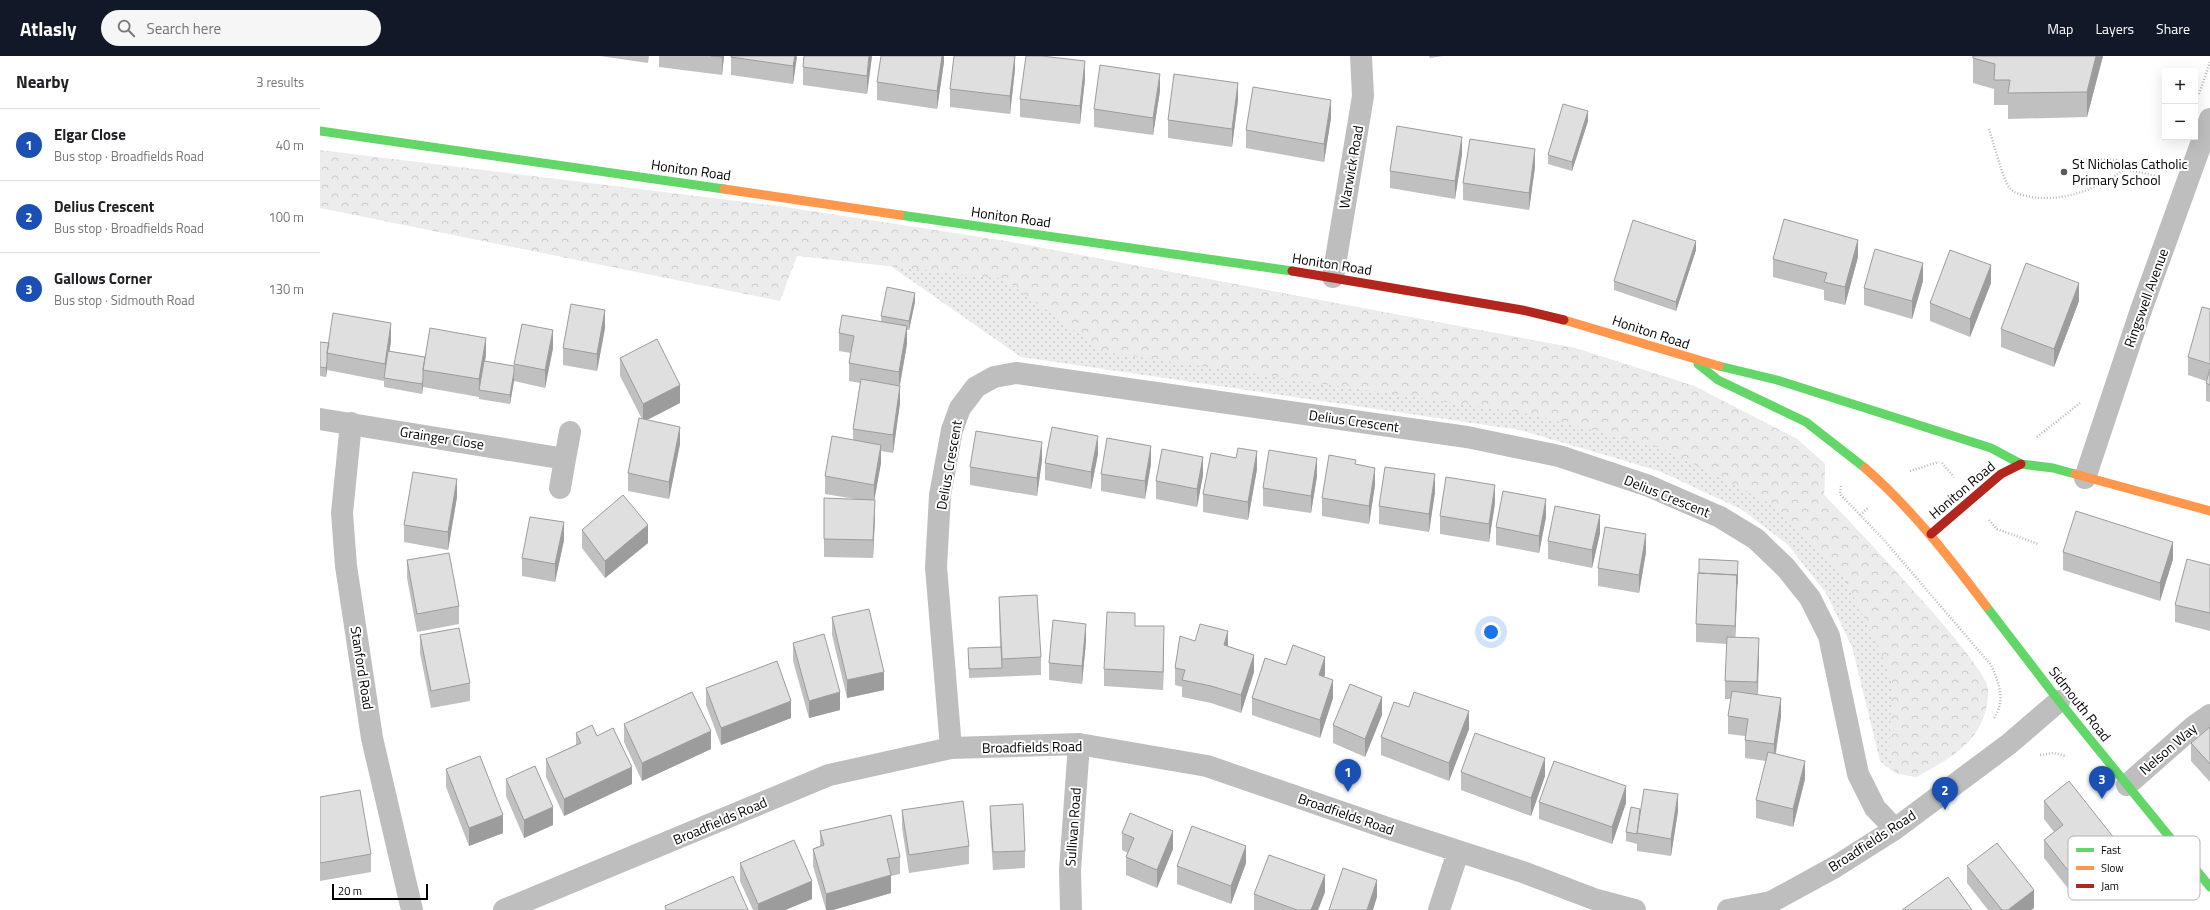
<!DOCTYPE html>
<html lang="en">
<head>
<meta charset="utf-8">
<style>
  body { margin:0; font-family:"Titillium Web",sans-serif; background:#f6f6f6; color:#202124 }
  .controls { position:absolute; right:12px; top:12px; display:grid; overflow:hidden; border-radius:0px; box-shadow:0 4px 16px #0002 }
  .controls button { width:36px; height:36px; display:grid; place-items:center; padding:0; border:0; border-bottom:1px solid #e0e0e0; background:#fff; color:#202124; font:20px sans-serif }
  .scale { position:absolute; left:12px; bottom:10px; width:96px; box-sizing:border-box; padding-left:4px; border:2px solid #000; border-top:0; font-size:11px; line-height:14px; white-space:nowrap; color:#000; -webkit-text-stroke:3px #fff; paint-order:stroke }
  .you { position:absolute; left:1171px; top:576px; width:14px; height:14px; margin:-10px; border:3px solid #fff; border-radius:50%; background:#1a73e8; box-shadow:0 0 0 6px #1a73e833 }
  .badge { display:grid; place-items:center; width:26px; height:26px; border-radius:50%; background:#111827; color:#fff; font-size:13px; font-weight:700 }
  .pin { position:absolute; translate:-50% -33px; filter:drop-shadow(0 1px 2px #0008) }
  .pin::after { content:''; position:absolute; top:21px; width:14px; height:12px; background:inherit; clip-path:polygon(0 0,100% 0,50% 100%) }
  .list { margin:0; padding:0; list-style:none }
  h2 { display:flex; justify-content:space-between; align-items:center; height:52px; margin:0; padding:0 16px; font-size:17px }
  h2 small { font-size:13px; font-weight:400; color:#757577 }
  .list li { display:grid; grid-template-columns:26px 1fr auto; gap:12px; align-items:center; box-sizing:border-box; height:72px; padding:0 16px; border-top:1px solid #e0e0e0 }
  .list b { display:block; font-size:15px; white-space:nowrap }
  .list p { margin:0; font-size:13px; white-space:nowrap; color:#757577 }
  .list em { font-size:13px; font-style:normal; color:#757577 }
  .icon { flex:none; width:22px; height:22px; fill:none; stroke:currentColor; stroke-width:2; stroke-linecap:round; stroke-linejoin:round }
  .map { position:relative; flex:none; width:1890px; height:854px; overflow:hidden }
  header { display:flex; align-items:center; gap:24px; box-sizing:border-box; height:56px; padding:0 20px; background:#111827; color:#fff }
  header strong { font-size:19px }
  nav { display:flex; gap:22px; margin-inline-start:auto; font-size:14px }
  .search { width:280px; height:36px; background:#f6f6f6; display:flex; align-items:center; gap:10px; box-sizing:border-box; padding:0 14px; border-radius:22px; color:#757577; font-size:15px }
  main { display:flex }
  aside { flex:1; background:#fff }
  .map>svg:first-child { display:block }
  .green { fill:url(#green-dots) }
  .forest { fill:url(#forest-crowns) }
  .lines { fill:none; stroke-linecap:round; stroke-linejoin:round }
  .path { stroke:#b9b9b9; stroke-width:2.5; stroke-dasharray:1 2; stroke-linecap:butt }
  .street { stroke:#bebebe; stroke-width:22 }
  .fast { stroke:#63d668; stroke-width:9 }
  .slow { stroke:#ff974d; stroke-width:9 }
  .jam { stroke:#b3261e; stroke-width:9 }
  .wall { fill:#c0c0c0 }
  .shaded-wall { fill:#9c9c9c }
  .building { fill:#dfdfdf; stroke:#9c9c9c }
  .poi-dot { fill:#595959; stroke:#fff; stroke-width:1.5 }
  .labels { text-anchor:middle; stroke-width:4; stroke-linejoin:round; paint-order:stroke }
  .poi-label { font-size:14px; fill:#000; stroke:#fff; text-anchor:start }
  .street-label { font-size:14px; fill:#000; stroke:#fff }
  .key { fill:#fff; stroke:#b2b2b2; stroke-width:1 }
  .key-label { font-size:11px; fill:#000 }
</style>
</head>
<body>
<header>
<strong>Atlasly</strong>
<div class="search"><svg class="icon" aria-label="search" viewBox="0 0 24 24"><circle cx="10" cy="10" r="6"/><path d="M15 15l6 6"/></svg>Search here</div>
<nav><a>Map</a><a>Layers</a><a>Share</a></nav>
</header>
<main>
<aside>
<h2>Nearby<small>3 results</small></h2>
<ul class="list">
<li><span class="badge" style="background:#1a4fb4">1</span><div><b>Elgar Close</b><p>Bus stop · Broadfields Road</p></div><em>40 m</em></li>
<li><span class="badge" style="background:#1a4fb4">2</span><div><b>Delius Crescent</b><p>Bus stop · Broadfields Road</p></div><em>100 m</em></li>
<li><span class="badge" style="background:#1a4fb4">3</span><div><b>Gallows Corner</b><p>Bus stop · Sidmouth Road</p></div><em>130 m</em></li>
</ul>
</aside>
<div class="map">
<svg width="1890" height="854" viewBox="0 0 1890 854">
  <defs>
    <pattern id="green-dots" width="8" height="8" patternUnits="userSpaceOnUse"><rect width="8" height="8" fill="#ececec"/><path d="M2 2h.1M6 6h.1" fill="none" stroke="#c9c9c9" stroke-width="1.8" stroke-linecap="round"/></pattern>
    <pattern id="forest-crowns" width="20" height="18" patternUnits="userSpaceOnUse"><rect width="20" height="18" fill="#ececec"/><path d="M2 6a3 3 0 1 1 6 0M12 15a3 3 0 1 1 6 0" fill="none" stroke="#c9c9c9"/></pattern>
  </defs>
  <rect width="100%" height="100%" fill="#fff"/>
  <path class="green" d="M680 184 1255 292 1374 330 1477 383 1505 408 1504 439C1528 464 1668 609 1668 633 1668 683 1634 700 1596 721L1575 717 1560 705 1532 591 1506 537 1468 489 1421 453 1339 415 1200 374 701 301 552 197Z"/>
  <path class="forest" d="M0 94 459 150 680 184 1255 292 1374 330 1477 383 1505 408 1504 439C1528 464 1668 609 1668 633 1668 683 1634 700 1596 721L1575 717 1569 698 1572 626 1557 588 1523 519 1447 446 1342 392 1209 358 784 296 684 223 477 200 460 245 0 152Z"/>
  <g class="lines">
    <path class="path" d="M1879 38 1890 6
      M1669 73C1673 85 1683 123 1689 131 1694 138 1703 139 1711 141 1745 146 1777 133 1805 113L1840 121
      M1760 103 1796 104 1805 113
      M1717 381 1760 347
      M1622 407 1634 421
      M1590 415 1619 406
      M1521 430 1520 438 1564 484 1671 609C1679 627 1686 644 1674 662
      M1540 459 1549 451
      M1669 464 1677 473 1718 488
      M1720 699 1733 697 1746 700"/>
    <path class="street" d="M1013 221 1043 40 1041 0
      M0 363 245 403 240 432
      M31 367 22 457 26 510 52 682 92 854
      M245 403 250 376
      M1765 422 1821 254 1890 63
      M631 692 616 511 620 439 632 374 640 352 656 331 674 321 696 317 1147 381 1239 400 1329 430 1400 461 1436 483 1466 512 1490 542 1509 580 1538 718 1555 752 1575 773
      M1807 729 1873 671 1890 659
      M184 854 509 719 631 692 759 688 887 710 1073 774 1203 816 1274 843 1315 854
      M751 854 750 814 759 688
      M1119 854 1138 796
      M1408 854 1451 846 1515 811 1575 773 1689 688 1739 645"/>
    <path class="fast" d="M0 75 404 133
      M580 159 972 215
      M1378 308 1398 324 1486 366 1545 412
      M1399 310 1457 324 1671 392 1701 408 1733 412 1755 418
      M1666 550 1739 645 1890 831"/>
    <path class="slow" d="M404 133 580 159
      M1244 264 1399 310
      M1545 412C1592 453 1629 501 1666 550
      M1755 418 1890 455"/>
    <path class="jam" d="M972 215 1202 254 1244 264
      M1611 478 1681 418 1701 408"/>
  </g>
  <path class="wall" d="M280 0H329L328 7Z
    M339 0H404L402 19 339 11Z
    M411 0H477L473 28 411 19Z
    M484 0H552L547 38 483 29V11Z
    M624 0V6L617 53 557 44V26Z
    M695 0V13L690 58 630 51V33Z
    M1109 0H1123L1110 2Z
    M1653 0H1783L1767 61 1688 63V49H1674V33L1653 27Z
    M765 23 760 68 700 61V43Z
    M840 35 833 79 774 71V53Z
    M918 44 912 91 848 82V64Z
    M1011 62 1004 106 926 92V74Z
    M1268 65 1252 115 1228 108V99Z
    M1142 98 1135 143 1070 132V115Z
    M1215 111 1209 154 1143 144V127Z
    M1376 194 1356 255 1294 234V225Z
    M1538 201 1525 249 1504 244V234L1453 221V203Z
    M1603 225 1592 263 1544 249V232Z
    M1671 227 1650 281 1610 265V247Z
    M1759 245 1734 311 1681 291V273Z
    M595 246 589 274H587V288L580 329V347L573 397 561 395V407L554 444 555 461 553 502 504 501V483L535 443 505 438V420L533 384V373L540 327 529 325V307L531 297 519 295V277L561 266V260Z
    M1890 253V346L1886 345V325L1868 319V301Z
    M285 272 277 315 243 309V292Z
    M71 285 69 295 105 301 166 299 165 305 194 310V308L233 292 225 332 194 325 190 348 159 343V341L103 331 102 338 64 331V325L7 314 6 321 0 320V286L9 287Z
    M300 302 360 347 327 364 360 388 349 443 308 435V417L322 363 300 320Z
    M778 398 771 433 725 424V407Z
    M916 402 937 413 928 464 883 456V438Z
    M722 404 717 440 650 429V411Z
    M831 408 825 443 781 435V418Z
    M1036 408 1055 429 1049 468 1002 460V442Z
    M883 419 877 451 836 443V425Z
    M997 420 991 457 943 450V432Z
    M1115 436 1109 476 1059 468V450Z
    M137 441 128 494 84 486V469Z
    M1175 447 1169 486 1120 478V460Z
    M1226 461 1219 497 1176 489V471Z
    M262 474 328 487 285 522 262 492Z
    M1280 477 1272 512 1228 503V485Z
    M244 484 235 526 202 520V502Z
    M1326 496 1319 537 1278 530V512Z
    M1743 496 1853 503 1840 545 1743 514Z
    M87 504 139 550V568L97 576 87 522Z
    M1890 509V575L1855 566V549Z
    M1418 514 1415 581 1439 600 1438 639 1461 660 1456 698 1485 723 1473 771 1436 762V744L1446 705 1425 702V680L1408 678V660L1411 643H1405V625L1407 588 1376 586V568Z
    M679 541 721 601V619L649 622 648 592 680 591 679 558Z
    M512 561 564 634 527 642 512 579Z
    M815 570 844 588 843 634 784 630V613Z
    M100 579 150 627V645L111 652 100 597Z
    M766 585 762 628 729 624V607Z
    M875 585 908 590 934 616 921 657 891 647 862 641V631L855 629V612Z
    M473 587 520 654 489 662 473 605Z
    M966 609 1005 618 1004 621 1013 642 1000 682 932 659V642Z
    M386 632 471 662 401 689 386 649Z
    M1089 651 1149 673 1129 725 1061 699V681Z
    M1062 659 1045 701 1013 687V669Z
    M304 668 391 693 322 725 304 686Z
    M1890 671V726L1871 705V687Z
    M256 677 312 728 244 760 226 721V703L256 689Z
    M126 713 183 777 149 790 126 731Z
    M1141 716 1225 720 1211 760 1141 734Z
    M186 723 233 769 204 782 186 740Z
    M0 741 51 798V816L0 825Z
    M1724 745 1794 800 1750 835 1724 802V784L1734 776 1724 763Z
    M1219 746 1306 747 1292 788 1219 763Z
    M670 750 705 795V812L673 814 670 768Z
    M1320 753 1358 755 1351 800 1317 795V788L1306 785V776Z
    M582 754 649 790V808L589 817 582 772Z
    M500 775 580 801V818L571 820V837L513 854H506L493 810V793L500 790Z
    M802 777 853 793 837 832 806 819V801L808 797 802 794Z
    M420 807 492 843 465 854H433L420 825Z
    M926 807 911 848 857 828V810Z
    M1647 810 1714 852 1711 854H1668L1647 827Z
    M1005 836 998 854H934V838Z"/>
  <path class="shaded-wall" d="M402 0H404L402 19Z
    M475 0H477L473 28V10Z
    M549 0H552L547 38V20Z
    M622 0H624V6L617 53V35Z
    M695 0V13L690 58V40Z
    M1776 0H1783L1767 61V36Z
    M765 5V23L760 68V50Z
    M840 18V35L833 79V62Z
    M918 27V44L912 91V73Z
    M1011 44V62L1004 106V88Z
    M1268 55V65L1252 115V106Z
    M1142 81V98L1135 143V125Z
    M1215 93V111L1209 154V137Z
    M1538 184V201L1525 249V231Z
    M1376 185V194L1356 255V246Z
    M1603 207V225L1592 263V245Z
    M1671 209V227L1650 281V263Z
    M1759 227V245L1734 311V293Z
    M595 237V246L589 274V265Z
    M285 254V272L277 315V298Z
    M71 267V285L66 322 65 308Z
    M587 270V288L579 333V316Z
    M233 274V292L225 332V314Z
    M166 282V299L160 334H159V323Z
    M7 306V314L6 321V312Z
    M194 316V325L190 348V339Z
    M103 323V331L102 338V328Z
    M360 329V347L323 366V348Z
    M580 330V347L573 397V379Z
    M360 371V388L349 443V426Z
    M778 380V398L771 433V416Z
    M722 386V404L717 440V422Z
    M561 389V407L554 446V429Z
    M831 390V408L825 443V425Z
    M937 395V413L928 464V446Z
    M883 401V419L877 451V433Z
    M997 402V420L991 457V440Z
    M1055 412V429L1049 468V450Z
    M1115 418V436L1109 476V458Z
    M137 423V441L128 494V476Z
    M1175 429V447L1169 486V468Z
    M1226 443V461L1219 497V480Z
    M555 444V461L553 502V484Z
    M1280 459V477L1272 512V494Z
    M244 466V484L235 526V508Z
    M328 469V487L285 522V505Z
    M1326 478V496L1319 537V519Z
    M1853 486V503L1840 545V527Z
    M1418 505V514L1415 588V570Z
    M766 568V585L762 628V610Z
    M844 570V588L843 634V616Z
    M908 575V593L904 589Z
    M1439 582V600L1437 644V626Z
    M934 599V616L921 657V639Z
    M1005 601V618L999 637V619Z
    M564 616V634L527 642V624Z
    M1013 624V642L1000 682V664Z
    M520 636V654L489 662V645Z
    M1062 641V659L1045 701V683Z
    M1461 642V660L1454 706V688Z
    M471 645V662L401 689V672Z
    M1149 655V673L1129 725V707Z
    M391 675V693L322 725V707Z
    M1225 702V720L1211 760V742Z
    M1485 705V723L1473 771V753Z
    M312 711V728L244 760V743Z
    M1306 730V747L1292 788V771Z
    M1358 738V755L1351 800V783Z
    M233 751V769L204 782V764Z
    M183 759V777L149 790V772Z
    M853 775V793L837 832V814Z
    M1794 782V800L1750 835V817Z
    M926 790V807L911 848V830Z
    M571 819V837L513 854H506V838Z
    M1005 819V836L998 854H991Z
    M1057 824V841L1053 854H1047Z
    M492 825V843L465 854H438V848Z
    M1714 834V852L1711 854H1688Z"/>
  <path class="building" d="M391 0H402V1Z
    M411 0H475L473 10 411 1Z
    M484 0H549L547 20 483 11Z
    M561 0H622L617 35 557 26Z
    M634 0H695L690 40 630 33Z
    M706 0H722L765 5 760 50 700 43Z
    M1653 0H1776L1767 36 1688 37 1690 24H1674L1675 8 1653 2Z
    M780 9 840 18 833 62 774 53Z
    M854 18 918 27 912 73 848 64Z
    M933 31 1011 44 1004 88 926 74Z
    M1243 48 1268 55 1252 106 1228 99Z
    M1077 70 1142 81 1135 125 1070 115Z
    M1150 83 1215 93 1209 137 1143 127Z
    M1464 163 1538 184 1525 231 1504 226 1507 217 1453 203Z
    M1313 164 1376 185 1356 246 1294 225Z
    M1555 193 1603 207 1592 245 1544 232Z
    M1630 194 1671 209 1650 263 1610 247Z
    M1706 207 1759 227 1734 293 1681 273Z
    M567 231 595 237 589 265 561 260Z
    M251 248 285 254 277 298 243 292Z
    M1882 251 1890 253V308L1868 301Z
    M13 257 71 267 65 308 7 297Z
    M522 259 587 270 579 316 529 307 534 280 519 277Z
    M202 268 233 274 225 314 194 308Z
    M110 272 166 282 159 323 103 314Z
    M337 283 360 329 323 348 300 302Z
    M0 286 9 287 7 297V306L6 312 0 311Z
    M68 295 105 301 103 314V323L102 328 64 322Z
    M164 305 194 310V316L190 339 159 334Z
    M1890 313V329L1886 327Z
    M541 323 580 330 573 379 533 373Z
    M319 362 360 371 349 426 308 417Z
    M732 371 778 380 771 416 725 407Z
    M656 375 722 386 717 422 650 411Z
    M512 380 561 389 554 429 505 420Z
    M787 382 831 390 825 425 781 418Z
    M918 392 937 395 928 446 883 438 891 397 916 402Z
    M842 393 883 401 877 433 836 425Z
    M949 394 997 402 991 440 943 432Z
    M1009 399 1036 404 1035 408 1055 412 1049 450 1002 442Z
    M1065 411 1115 418 1109 458 1059 450Z
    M93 416 137 423 128 476 84 469Z
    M1126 421 1175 429 1169 468 1120 460Z
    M1183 435 1226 443 1219 480 1176 471Z
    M303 439 328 469 285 505 262 474Z
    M504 442 555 444 553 484 504 483Z
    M1235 450 1280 459 1272 494 1228 485Z
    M1756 455 1853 486 1840 527 1743 496Z
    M210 461 244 466 235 508 202 502Z
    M1285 471 1326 478 1319 519 1278 512Z
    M129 497 139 550 97 558 87 504Z
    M1379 503 1418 505 1417 528V519L1379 517Z
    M1867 503 1890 509V557L1855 549Z
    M1378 517 1417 519 1415 570 1376 568Z
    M717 539 721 601 682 603 679 541Z
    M549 553 564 616 527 624 512 561Z
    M787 556 815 557V570H844L843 616 784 613Z
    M733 564 766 568 762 610 729 607Z
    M880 568 908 575 904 589 934 599 921 639 891 630 862 624 865 614 855 612 860 580 875 585Z
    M139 572 150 627 111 635 100 579Z
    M504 578 520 636 489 645 473 587Z
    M1407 581 1439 582 1437 626 1405 625Z
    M973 589 1005 601 999 619 1013 624 1000 664 932 642 945 602 966 609Z
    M681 591 682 612 649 613 648 592Z
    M457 605 471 645 401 672 386 632Z
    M1030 628 1062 641 1045 683 1013 669Z
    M1412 635 1461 642 1454 688 1425 684 1428 663 1408 660Z
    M372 636 391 675 322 707 304 668Z
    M1094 636 1149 655 1129 707 1061 681 1074 646 1089 651Z
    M272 669 277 680 293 672 312 711 244 743 226 703 261 687 256 677Z
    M1890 671V708L1871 687Z
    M1155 677 1225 702 1211 742 1141 716Z
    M1448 696 1485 705 1473 753 1436 744Z
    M160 700 183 759 149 772 126 713Z
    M1234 705 1306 730 1292 771 1219 746Z
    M215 710 233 751 204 764 186 723Z
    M1749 725 1794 782 1750 817 1724 784 1743 769 1724 745Z
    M1324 733 1358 738 1351 783 1317 777Z
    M40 734 51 798 0 807V741Z
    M643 745 649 790 589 799 582 754Z
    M703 748 705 795 673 796 670 750Z
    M1311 751 1320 753 1317 778 1306 776Z
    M810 757 853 775 837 814 806 801 814 782 802 777Z
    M571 759 580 801 567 803 571 819 506 838 493 793 504 789 500 775Z
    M872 770 926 790 911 830 857 810Z
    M474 784 492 825 438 848 420 807Z
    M1677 787 1714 834 1688 854H1682L1647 810Z
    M949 799 1005 819 991 854H977L934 838Z
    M1023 812 1057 824 1047 854H1009Z
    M413 820 428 854H346L345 850Z
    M1628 821 1652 854H1582Z"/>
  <circle class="poi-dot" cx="1744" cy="116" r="4"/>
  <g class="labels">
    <g class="poi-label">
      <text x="1752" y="113">St Nicholas Catholic<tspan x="1752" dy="16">Primary School</tspan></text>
    </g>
    <g class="street-label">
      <text transform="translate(1031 111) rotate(-80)" y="5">Warwick Road</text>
      <text transform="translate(371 114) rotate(8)" y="5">Honiton Road</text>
      <text transform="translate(691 161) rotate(8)" y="5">Honiton Road</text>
      <text transform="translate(1012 208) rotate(9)" y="5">Honiton Road</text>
      <text transform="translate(1826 242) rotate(-70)" y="5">Ringswell Avenue</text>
      <text transform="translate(1331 276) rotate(18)" y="5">Honiton Road</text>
      <text transform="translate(1034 365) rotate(8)" y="5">Delius Crescent</text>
      <text transform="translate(122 382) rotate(9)" y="5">Grainger Close</text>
      <text transform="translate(629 409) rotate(-80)" y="5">Delius Crescent</text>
      <text transform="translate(1642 434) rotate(-40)" y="5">Honiton Road</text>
      <text transform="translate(1347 440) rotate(22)" y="5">Delius Crescent</text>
      <text transform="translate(42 612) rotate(81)" y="5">Stanford Road</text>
      <text transform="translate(1760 648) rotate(52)" y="5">Sidmouth Road</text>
      <text transform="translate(712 691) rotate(-1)" y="5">Broadfields Road</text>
      <text transform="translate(1848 693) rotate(-41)" y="5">Nelson Way</text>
      <text transform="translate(1026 758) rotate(19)" y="5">Broadfields Road</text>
      <text transform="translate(400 765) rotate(-23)" y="5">Broadfields Road</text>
      <text transform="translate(753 771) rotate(-86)" y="5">Sullivan Road</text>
      <text transform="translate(1552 785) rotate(-33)" y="5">Broadfields Road</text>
    </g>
  </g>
  <rect x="1748" y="780" width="132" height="64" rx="6" class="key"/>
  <rect x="1756" y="792" width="18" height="4" fill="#63d668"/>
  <rect x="1756" y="810" width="18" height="4" fill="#ff974d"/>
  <rect x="1756" y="828" width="18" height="4" fill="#b3261e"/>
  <g class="key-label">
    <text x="1781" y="798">Fast</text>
    <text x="1781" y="816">Slow</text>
    <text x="1781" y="834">Jam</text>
  </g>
</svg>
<div class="controls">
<button>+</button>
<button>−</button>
</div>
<div class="scale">20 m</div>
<div class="you"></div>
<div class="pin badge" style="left:1028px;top:736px;background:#1a4fb4">1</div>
<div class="pin badge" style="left:1625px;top:754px;background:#1a4fb4">2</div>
<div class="pin badge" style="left:1782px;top:743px;background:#1a4fb4">3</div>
</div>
</main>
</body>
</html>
